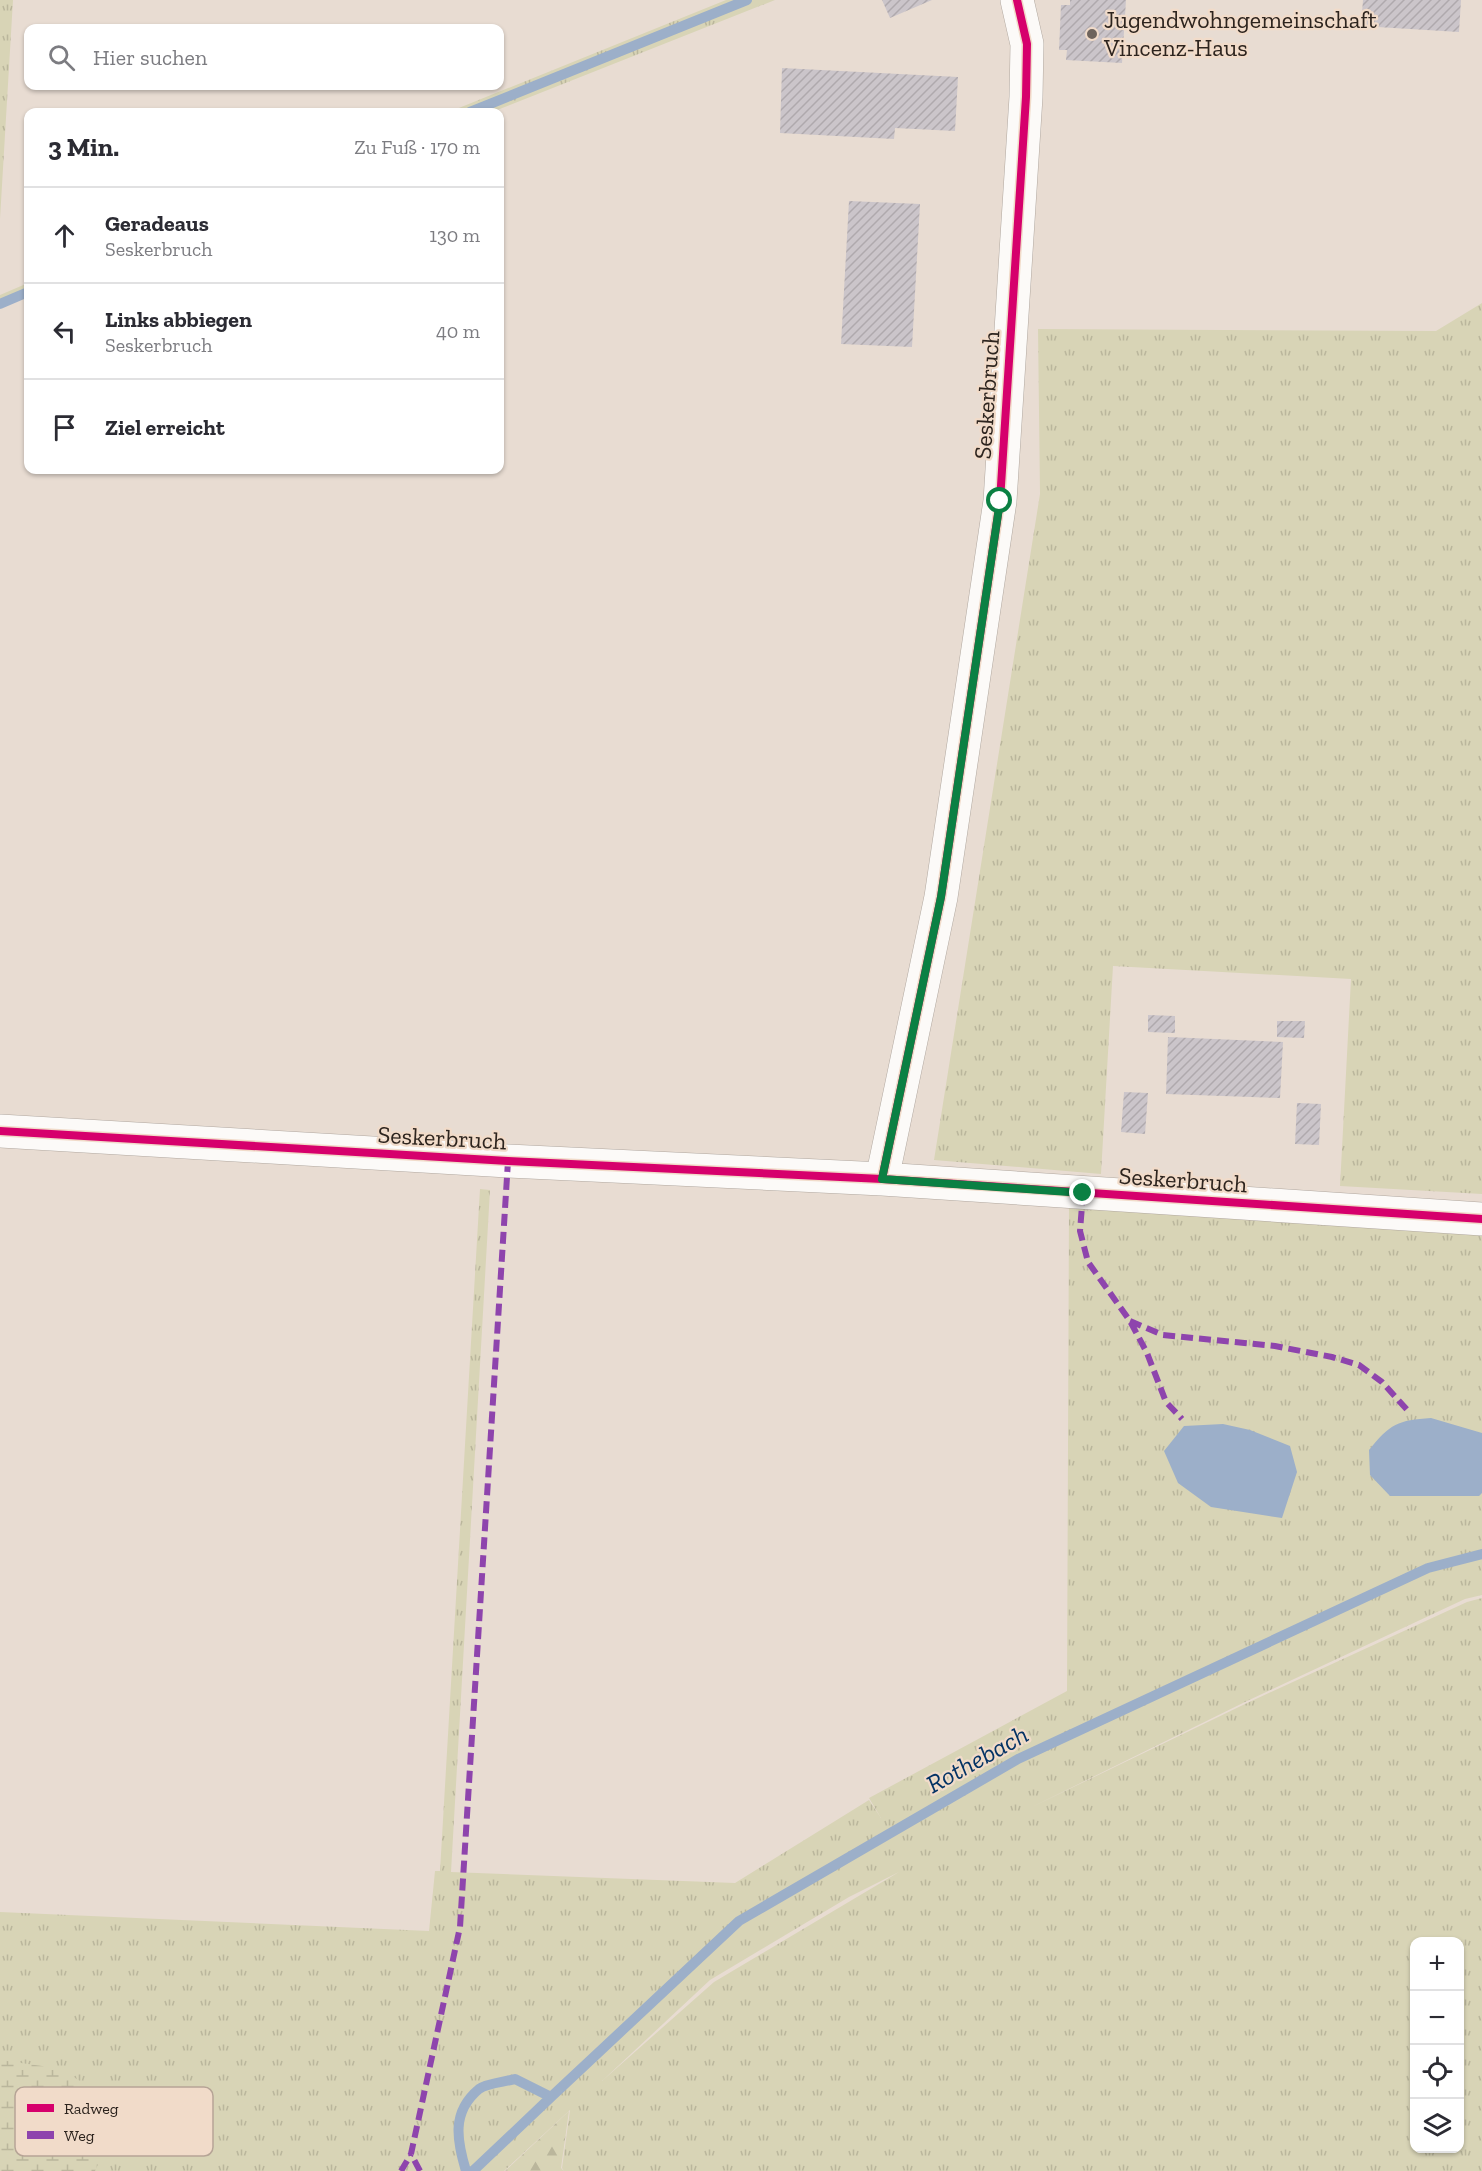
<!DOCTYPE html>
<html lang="de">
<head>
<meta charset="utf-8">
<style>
  body { margin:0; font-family:"Zilla Slab",serif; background:#f7f7f7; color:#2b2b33 }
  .controls { position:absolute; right:18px; bottom:18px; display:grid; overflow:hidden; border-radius:12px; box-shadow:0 2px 4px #0004 }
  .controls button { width:54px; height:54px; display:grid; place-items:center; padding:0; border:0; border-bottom:2px solid #e1e1e2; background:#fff; color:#2b2b33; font:30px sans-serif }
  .stop { position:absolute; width:18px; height:18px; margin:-14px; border:4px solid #0b8043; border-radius:50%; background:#fff }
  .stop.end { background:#0b8043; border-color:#fff; box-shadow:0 2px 6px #0008 }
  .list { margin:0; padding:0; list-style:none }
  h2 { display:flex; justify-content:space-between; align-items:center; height:78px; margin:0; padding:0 24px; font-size:26px }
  h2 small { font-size:20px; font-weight:400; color:#7c7c81 }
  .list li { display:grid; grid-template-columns:39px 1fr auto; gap:18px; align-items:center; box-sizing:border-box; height:96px; padding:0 24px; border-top:2px solid #e1e1e2 }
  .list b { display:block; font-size:22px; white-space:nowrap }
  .list p { margin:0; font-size:20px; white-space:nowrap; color:#7c7c81 }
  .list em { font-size:20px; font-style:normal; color:#7c7c81 }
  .icon { flex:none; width:33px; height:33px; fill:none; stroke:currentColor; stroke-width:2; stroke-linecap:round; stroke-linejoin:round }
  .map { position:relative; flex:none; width:1482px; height:2171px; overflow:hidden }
  .search { position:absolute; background:#fff; box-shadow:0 2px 4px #0004; left:24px; top:24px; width:480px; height:66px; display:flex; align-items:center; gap:15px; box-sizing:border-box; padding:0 21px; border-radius:12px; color:#7c7c81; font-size:22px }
  .panel { position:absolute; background:#fff; box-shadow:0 2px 4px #0004; left:24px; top:108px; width:480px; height:366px; border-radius:12px }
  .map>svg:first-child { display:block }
  .grass { fill:url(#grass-tufts); fill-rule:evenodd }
  .forest { fill:url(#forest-firs) }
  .wetland { fill:url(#wetland-marsh) }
  .water { fill:#9cafc9 }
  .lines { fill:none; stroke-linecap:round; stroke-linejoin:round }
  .stream { stroke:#9cafc9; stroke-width:10 }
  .building { fill:url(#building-hatch) }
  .minor-casing { stroke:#b0a79f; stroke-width:34 }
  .minor { stroke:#fcfaf8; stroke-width:33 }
  .quiet { stroke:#8e44ad; stroke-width:6; stroke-dasharray:12 6; stroke-linecap:butt }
  .cycleway-casing { stroke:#f1dbc9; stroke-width:11 }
  .cycleway { stroke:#d6006c; stroke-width:8 }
  .route { stroke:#0b8043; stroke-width:8 }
  .poi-dot { fill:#6e645d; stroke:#f1dbc9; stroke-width:2 }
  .labels { text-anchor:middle; stroke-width:4.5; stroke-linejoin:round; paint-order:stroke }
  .poi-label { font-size:24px; fill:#2d241e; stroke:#f1dbc9; text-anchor:start }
  .street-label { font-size:24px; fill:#2d241e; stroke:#f1dbc9 }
  .water-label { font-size:26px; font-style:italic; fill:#033264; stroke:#f1dbc9 }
  .key { fill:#f1dbc9; stroke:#b6a496; stroke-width:1.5 }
  .key-label { font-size:16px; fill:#2d241e }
</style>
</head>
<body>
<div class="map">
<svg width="1482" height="2171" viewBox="0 0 1482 2171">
  <defs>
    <pattern id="grass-tufts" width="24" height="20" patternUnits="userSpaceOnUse" patternTransform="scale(1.5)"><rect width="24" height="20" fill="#d8d4b6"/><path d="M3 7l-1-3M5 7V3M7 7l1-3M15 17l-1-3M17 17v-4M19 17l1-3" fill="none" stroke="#bab69c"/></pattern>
    <pattern id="forest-firs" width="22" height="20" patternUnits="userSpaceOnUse" patternTransform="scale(1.5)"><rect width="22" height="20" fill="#d8d4b6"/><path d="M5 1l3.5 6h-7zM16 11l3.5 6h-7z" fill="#bab69c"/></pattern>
    <pattern id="wetland-marsh" width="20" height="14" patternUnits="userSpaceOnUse" patternTransform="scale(1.5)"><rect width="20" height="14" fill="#d8d4b6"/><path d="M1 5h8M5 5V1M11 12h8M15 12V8" fill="none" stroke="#bab69c"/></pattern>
    <pattern id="building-hatch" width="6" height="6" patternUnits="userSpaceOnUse" patternTransform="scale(1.5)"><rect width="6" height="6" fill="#cbc5ca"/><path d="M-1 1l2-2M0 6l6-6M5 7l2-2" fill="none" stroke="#afa9ad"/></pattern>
  </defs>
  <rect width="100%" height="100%" fill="#e8dcd2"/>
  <path class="grass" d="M0 0H13L0 219Z
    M726 0H775L492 112H449Z
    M28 283V297L0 308V295Z
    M1482 303V1194L1340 1186 1351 979 1113 966 1101 1174 934 1160 1040 494 1038 329 1436 331Z
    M480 1189 490 1190 451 1872 735 1883 869 1800 881 1818 869 1798 1067 1691 1069 1205 1482 1235V1595L1465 1599 1245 1702 1032 1807 1245 1704 1467 1602 1482 1598V2171H564L562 2168 570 2110 504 2171H0V1912L429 1931 435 1871H440ZM899 1872 714 1982 602 2081 710 1980 849 1897ZM1414 1942H1460V2148H1414Z"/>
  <path class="forest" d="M569 2111 561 2168 564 2171H505Z"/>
  <path class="wetland" d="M0 2060 63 2069 97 2094 106 2123 105 2149 95 2171H0Z"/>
  <path class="water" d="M1431 1418 1482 1433V1493L1479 1496H1390L1370 1475 1369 1450C1390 1424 1398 1420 1431 1418Z
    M1223 1424 1250 1430 1290 1446 1297 1472 1282 1518 1211 1507 1178 1483 1164 1451 1184 1426Z"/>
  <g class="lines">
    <path class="stream" d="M470 112 747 0
      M0 304 28 292
      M466 2171C457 2141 451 2112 479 2089 487 2083 505 2082 515 2079L551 2097 739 1921 1018 1759 1428 1568 1482 1554
      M473 2171 551 2097"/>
  </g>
  <path class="building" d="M882 0H932L890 18Z
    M1070 0H1126L1122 63 1066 60 1067 50H1059L1061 5H1070Z
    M1363 0H1461L1459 32 1361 26Z
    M782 68 958 77 955 131 895 128 894 139 780 133Z
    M849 201 920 204 912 347 841 344Z
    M1148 1015 1175 1016V1033L1148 1032Z
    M1277 1021H1305L1304 1038 1277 1037Z
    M1168 1037 1283 1042 1280 1098 1166 1094Z
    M1124 1092 1148 1093 1145 1134 1121 1132Z
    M1297 1103 1321 1104 1319 1145 1295 1144Z"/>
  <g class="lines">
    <g class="minor-casing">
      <path id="minor" d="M0 1131 508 1161 882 1179 1482 1219
        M882 1179 941 897 1000 501 1026 97 1027 44 1017 0"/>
    </g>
    <use href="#minor" class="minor"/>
    <path class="quiet" d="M1083 1193 1080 1231 1088 1262 1130 1321 1147 1353 1166 1402 1182 1419
      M1130 1321 1163 1335 1275 1346 1332 1357 1359 1365 1382 1382 1410 1413
      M401 2171 411 2154
      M420 2171 411 2154 460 1927 508 1161"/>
    <g class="cycleway-casing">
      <path id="cycleway" d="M0 1131 508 1161 882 1179 1482 1219
        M882 1179 941 897 1000 501 1026 97 1027 44 1017 0"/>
    </g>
    <use href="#cycleway" class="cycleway"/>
  </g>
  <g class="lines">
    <path class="route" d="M1000 501 941 897 882 1179 1083 1193"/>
  </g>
  <circle class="poi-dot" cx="1092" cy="34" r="6"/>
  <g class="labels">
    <g class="poi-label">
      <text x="1104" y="28">Jugendwohngemeinschaft<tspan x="1104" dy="28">Vincenz-Haus</tspan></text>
    </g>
    <g class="street-label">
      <text transform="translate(987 395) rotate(-86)" y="8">Seskerbruch</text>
      <text transform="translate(442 1138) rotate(3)" y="8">Seskerbruch</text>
      <text transform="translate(1183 1180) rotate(4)" y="8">Seskerbruch</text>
    </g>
    <g class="water-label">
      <text transform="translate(977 1759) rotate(-29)" y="9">Rothebach</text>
    </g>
  </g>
  <rect x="15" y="2087" width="198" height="69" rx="9" class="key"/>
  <rect x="27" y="2104" width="27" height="8" fill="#d6006c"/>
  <rect x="27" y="2131" width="27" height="8" fill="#8e44ad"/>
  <g class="key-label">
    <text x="64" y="2114">Radweg</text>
    <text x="64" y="2141">Weg</text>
  </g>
</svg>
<div class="controls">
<button>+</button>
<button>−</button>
<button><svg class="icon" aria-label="locate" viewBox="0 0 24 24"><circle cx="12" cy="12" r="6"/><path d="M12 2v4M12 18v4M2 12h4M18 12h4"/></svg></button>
<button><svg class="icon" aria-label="layers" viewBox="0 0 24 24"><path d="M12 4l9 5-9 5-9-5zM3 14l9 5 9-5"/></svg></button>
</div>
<div class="stop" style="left:1000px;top:501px"></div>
<div class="stop end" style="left:1083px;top:1193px"></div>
<div class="search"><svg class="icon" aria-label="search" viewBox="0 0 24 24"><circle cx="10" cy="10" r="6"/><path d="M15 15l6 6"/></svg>Hier suchen</div>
<section class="panel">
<h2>3 Min.<small>Zu Fuß · 170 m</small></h2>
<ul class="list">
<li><svg class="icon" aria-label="ahead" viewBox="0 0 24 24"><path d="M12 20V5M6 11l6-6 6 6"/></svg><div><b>Geradeaus</b><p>Seskerbruch</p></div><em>130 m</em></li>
<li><svg class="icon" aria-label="left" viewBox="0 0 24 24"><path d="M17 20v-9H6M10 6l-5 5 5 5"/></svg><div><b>Links abbiegen</b><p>Seskerbruch</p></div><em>40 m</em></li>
<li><svg class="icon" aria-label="arrive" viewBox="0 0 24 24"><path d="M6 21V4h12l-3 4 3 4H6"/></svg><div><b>Ziel erreicht</b></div></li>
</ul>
</section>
</div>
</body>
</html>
